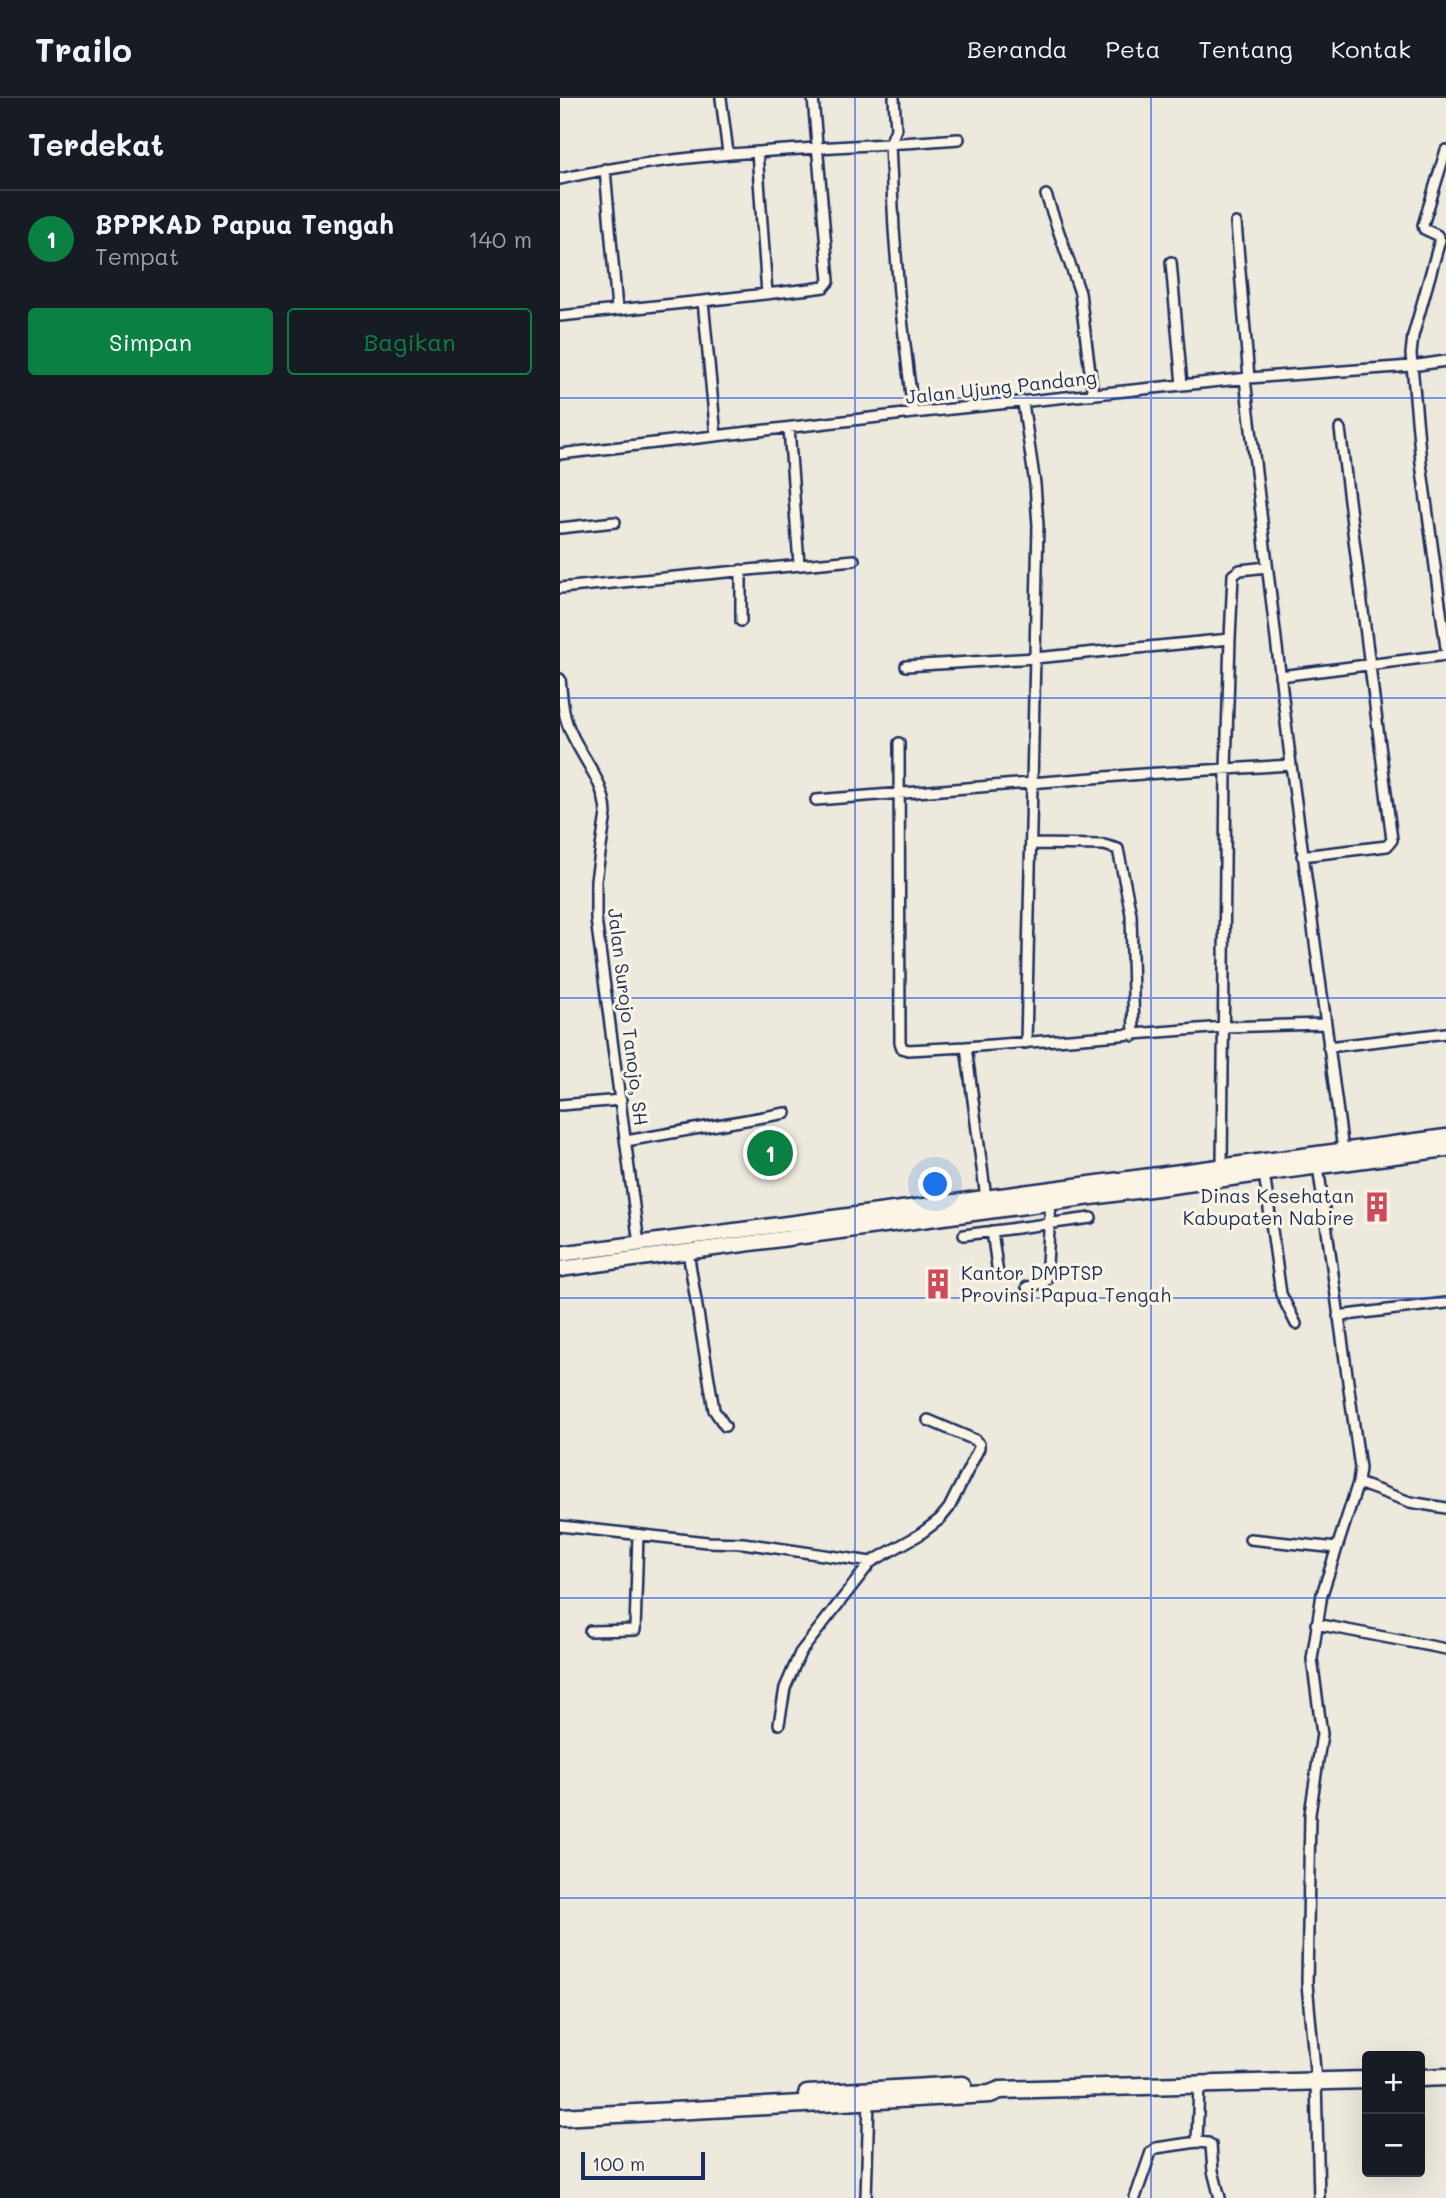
<!DOCTYPE html>
<html lang="id">
<head>
<meta charset="utf-8">
<style>
  body { margin:0; font-family:Mali,sans-serif; background:#20242c; color:#f1f3f6 }
  .controls { position:absolute; right:21px; bottom:21px; display:grid; overflow:hidden; border-radius:7px; box-shadow:0 7px 28px #0002 }
  .controls button { width:63px; height:63px; display:grid; place-items:center; padding:0; border:0; border-bottom:2px solid #363941; background:#171b24; color:#f1f3f6; font:35px sans-serif }
  .scale { position:absolute; left:21px; bottom:18px; width:124px; box-sizing:border-box; padding-left:7px; border:4px solid #1b2f5e; border-top:0; font-size:19px; line-height:24px; white-space:nowrap; color:#1b2f5e; -webkit-text-stroke:5px #fcf5e5; paint-order:stroke }
  .you { position:absolute; left:376px; top:1087px; width:24px; height:24px; margin:-18px; border:5px solid #fff; border-radius:50%; background:#1a73e8; box-shadow:0 0 0 10px #1a73e833 }
  .badge { display:grid; place-items:center; width:46px; height:46px; border-radius:50%; background:#0b8043; color:#fff; font-size:23px; font-weight:700 }
  .pin { position:absolute; translate:-50% -50%; border:4px solid #fff; box-shadow:0 2px 7px #0006 }
  .list { margin:0; padding:0; list-style:none }
  h2 { display:flex; justify-content:space-between; align-items:center; height:91px; margin:0; padding:0 28px; font-size:30px }
  h2 small { font-size:23px; font-weight:400; color:#9ea1a6 }
  .list li { display:grid; grid-template-columns:46px 1fr auto; gap:21px; align-items:center; box-sizing:border-box; height:98px; padding:0 28px; border-top:2px solid #363941 }
  .list b { display:block; font-size:26px; white-space:nowrap }
  .list p { margin:0; font-size:23px; white-space:nowrap; color:#9ea1a6 }
  .list em { font-size:23px; font-style:normal; color:#9ea1a6 }
  .actions { display:flex; gap:14px; padding:21px 28px }
  .actions a { flex:1; padding:16px 0; border:2px solid #0b8043; border-radius:7px; text-align:center; font-size:24px; color:#0b8043 }
  .actions .main { background:#0b8043; color:#fff }
  .map { position:relative; flex:none; width:886px; height:2100px; overflow:hidden }
  header { display:flex; align-items:center; gap:42px; box-sizing:border-box; height:98px; padding:0 35px; background:#171b24; border-bottom:2px solid #363941 }
  header strong { font-size:33px }
  nav { display:flex; gap:38px; margin-inline-start:auto; font-size:24px }
  main { display:flex }
  aside { flex:1; background:#171b24 }
  .map>svg:first-child { display:block }
  .lines { fill:none; stroke-linecap:round; stroke-linejoin:round }
  .street-casing { stroke:#1b2f5e; stroke-width:14 }
  .primary-casing { stroke:#1b2f5e; stroke-width:19 }
  .highway-casing { stroke:#1b2f5e; stroke-width:21 }
  .street { stroke:#fcf5e5; stroke-width:9 }
  .primary { stroke:#fcf5e5; stroke-width:14 }
  .highway { stroke:#fcf5e5; stroke-width:16 }
  .grid { fill:none; stroke:#1d4ed8; stroke-width:2; stroke-opacity:0.55 }
  .labels { text-anchor:middle; stroke-width:6; stroke-linejoin:round; paint-order:stroke }
  .street-label { font-size:19px; fill:#1b2f5e; stroke:#fcf5e5 }
  .poi-label { font-size:19px; fill:#1b2f5e; stroke:#fcf5e5; text-anchor:end }
</style>
</head>
<body>
<header>
<strong>Trailo</strong>
<nav><a>Beranda</a><a>Peta</a><a>Tentang</a><a>Kontak</a></nav>
</header>
<main>
<aside>
<h2>Terdekat<small></small></h2>
<ul class="list">
<li><span class="badge">1</span><div><b>BPPKAD Papua Tengah</b><p>Tempat</p></div><em>140 m</em></li>
</ul>
<div class="actions"><a class="main">Simpan</a><a>Bagikan</a></div>
</aside>
<div class="map">
<svg width="886" height="2100" viewBox="0 0 886 2100">
  <rect width="100%" height="100%" fill="#eee9dd"/>
  <filter id="ink" filterUnits="userSpaceOnUse"><feTurbulence type="fractalNoise" baseFrequency=".0143" numOctaves="2"/><feDisplacementMap in="SourceGraphic" scale="14" xChannelSelector="R" yChannelSelector="G"/><feConvolveMatrix kernelMatrix="1 2 1 2 8 2 1 2 1" color-interpolation-filters="sRGB"/></filter>
  <g filter="url(#ink)">
    <g class="lines">
      <g class="street-casing">
        <path id="street" d="M161 0 168 55
          M334 0 336 31 330 46 334 131 339 195 353 315
          M886 52 863 127 864 131 877 137 880 142 853 238 851 256 861 365 886 550
          M197 54 207 196
          M45 71 57 211
          M0 81C131 51 266 52 399 41
          M486 97 520 195 533 297
          M676 125 689 280
          M611 164 622 287
          M0 218 143 203
          M685 281 731 667
          M463 305 475 386 478 427 466 945
          M229 330 239 466
          M156 338 143 203 250 191 264 189 269 183 253 0
          M0 356 353 315 689 280 851 268 886 263
          M0 430 55 424
          M0 490 294 462
          M181 523V472
          M670 541 673 477 680 472 707 469
          M346 568 475 560 670 541 666 670 662 1068
          M720 578 886 557
          M0 581C2 596 2 611 7 625 18 657 45 681 46 716L36 782V821L79 1146
          M339 645 340 944 342 950 348 952 406 949 426 1100
          M256 702 583 676 731 667 783 1052
          M471 746 544 747 558 751 571 816 574 938
          M742 758 827 748 832 742 780 331
          M406 949 664 929 764 926
          M768 949 886 935
          M0 1007 61 1002
          M66 1043 226 1015
          M758 1068 800 1370 798 1385 762 1496 752 1561 762 1636 750 1716 747 1886 756 1983 759 2100
          M704 1075 721 1196 736 1226
          M432 1133 438 1176
          M404 1137 531 1120
          M128 1154 154 1312 165 1328
          M467 1189 483 1185 486 1182 491 1100
          M778 1218 886 1205
          M798 1385 850 1404 886 1410
          M0 1428 147 1444 183 1445 311 1464 359 1437 380 1421 389 1410 419 1350V1346L415 1342 368 1322
          M690 1441 777 1450
          M756 1526 886 1551
          M30 1533 75 1532 78 1437
          M219 1626 225 1590 240 1555 311 1464
          M637 2044 648 2045 651 2047 653 2073 660 2100
          M306 2100 309 2003
          M575 2100 591 2054 596 2050 637 2044 639 1985"/>
      </g>
      <g class="primary-casing">
        <path id="primary" d="M0 1156 886 1039
          M0 1171 886 1051"/>
      </g>
      <g class="highway-casing">
        <path id="highway" d="M860 1980 886 1979
          M247 1996 403 1987
          M0 2019 430 1996 440 1992 807 1982"/>
      </g>
      <use href="#street" class="street"/>
      <use href="#primary" class="primary"/>
      <use href="#highway" class="highway"/>
    </g>
  </g>
  <path class="grid" d="M295 0V2100M591 0V2100M0 300H886M0 600H886M0 900H886M0 1200H886M0 1500H886M0 1800H886"/>
  <defs>
    <g id="building-bare" transform="scale(2.415)"><path d="M-4-6H4V6H1V3H-1V6H-4ZM-2.5-4.3h1.7v1.8h-1.7ZM.8-4.3h1.7v1.8H.8ZM-2.5-1h1.7V.8h-1.7ZM.8-1h1.7V.8H.8Z" fill="#d1495b" stroke="#fcf5e5" stroke-width="2.5" paint-order="stroke"/></g>
  </defs>
  <g fill-rule="evenodd">
    <use href="#building-bare" x="817" y="1109"/>
    <use href="#building-bare" x="378" y="1186"/>
  </g>
  <g class="labels">
    <g class="street-label">
      <text transform="translate(441 289) rotate(-6)" y="7">Jalan Ujung Pandang</text>
      <text transform="translate(68 919) rotate(83)" y="7">Jalan Surojo Tanojo, SH</text>
    </g>
    <g class="poi-label">
      <text x="794" y="1105">Dinas Kesehatan<tspan x="794" dy="22">Kabupaten Nabire</tspan></text>
      <text x="401" y="1182" text-anchor="start">Kantor DMPTSP<tspan x="401" dy="22">Provinsi Papua Tengah</tspan></text>
    </g>
  </g>
</svg>
<div class="controls">
<button>+</button>
<button>−</button>
</div>
<div class="scale">100 m</div>
<div class="you"></div>
<div class="pin badge" style="left:210px;top:1055px">1</div>
</div>
</main>
</body>
</html>
